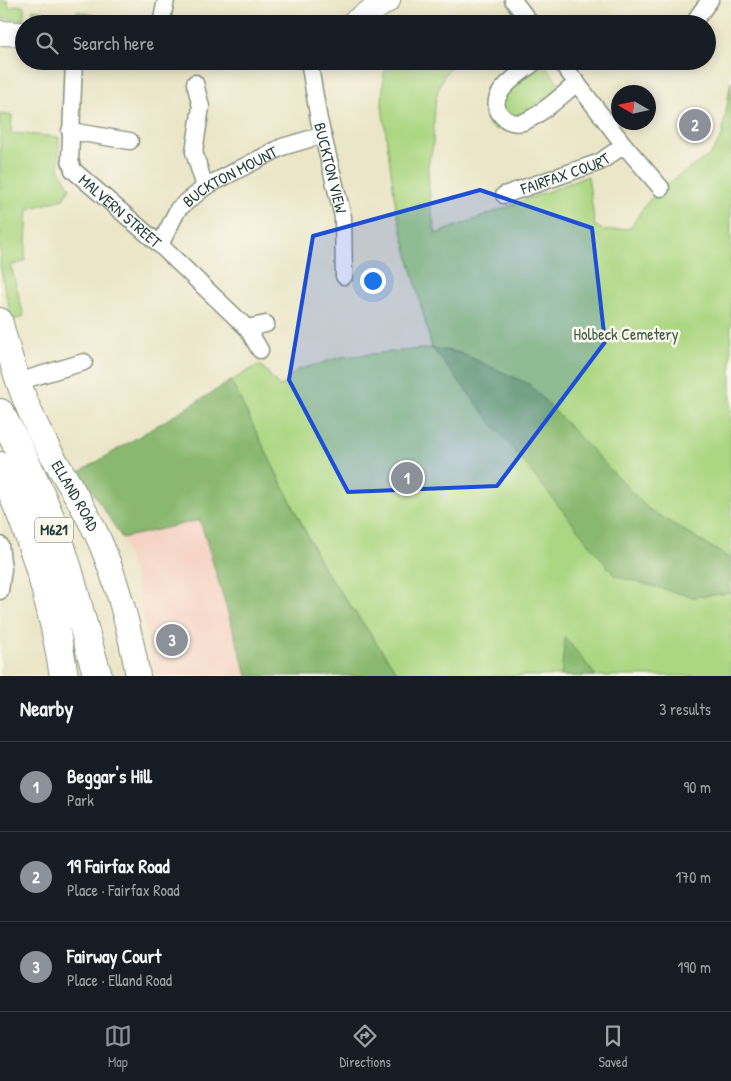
<!DOCTYPE html>
<html lang="en">
<head>
<meta charset="utf-8">
<style>
  body { margin:0; font-family:"Patrick Hand",sans-serif; background:#242831; color:#f1f3f6 }
  .compass { position:absolute; left:611px; top:85px; width:45px; height:45px; border-radius:50%; background:#171b24; box-shadow:0 2px 12px #0003; rotate:279deg }
  .you { position:absolute; left:372px; top:280px; width:18px; height:18px; margin:-12px; border:4px solid #fff; border-radius:50%; background:#1a73e8; box-shadow:0 0 0 8px #1a73e833 }
  .badge { display:grid; place-items:center; width:32px; height:32px; border-radius:50%; background:#8c9099; color:#fff; font-size:16px; font-weight:700 }
  .pin { position:absolute; translate:-50% -50%; border:2px solid #fff; box-shadow:0 1px 5px #0006 }
  .list { margin:0; padding:0; list-style:none }
  h2 { display:flex; justify-content:space-between; align-items:center; height:65px; margin:0; padding:0 20px; font-size:21px }
  h2 small { font-size:16px; font-weight:400; color:#9ea1a6 }
  .list li { display:grid; grid-template-columns:32px 1fr auto; gap:15px; align-items:center; box-sizing:border-box; height:90px; padding:0 20px; border-top:1px solid #363941 }
  .list b { display:block; font-size:19px; white-space:nowrap }
  .list p { margin:0; font-size:16px; white-space:nowrap; color:#9ea1a6 }
  .list em { font-size:16px; font-style:normal; color:#9ea1a6 }
  .icon { flex:none; width:28px; height:28px; fill:none; stroke:currentColor; stroke-width:2; stroke-linecap:round; stroke-linejoin:round }
  .map { position:relative; flex:none; width:731px; height:676px; overflow:hidden }
  .search { position:absolute; background:#171b24; box-shadow:0 2px 12px #0003; left:15px; right:15px; top:15px; height:55px; display:flex; align-items:center; gap:12px; box-sizing:border-box; padding:0 18px; border-radius:28px; color:#9ea1a6; font-size:19px }
  .sheet { height:335px; background:#171b24 }
  nav { display:flex; justify-content:space-around; align-items:center; box-sizing:border-box; height:70px; border-top:1px solid #363941; background:#171b24; font-size:14px; color:#9ea1a6 }
  nav a { display:grid; justify-items:center; gap:2px }
  nav .on { color:#8c9099 }
  .map>svg:first-child { display:block }
  .built { fill:#f5d2c3 }
  .green { fill:#acd782; stroke:#668a5b }
  .forest { fill:#89b870; stroke:#547a52 }
  .lines { fill:none; stroke-linecap:round; stroke-linejoin:round }
  .street-casing { stroke:#85927e; stroke-width:19 }
  .secondary-casing { stroke:#85927e; stroke-width:26 }
  .highway-casing { stroke:#85927e; stroke-width:30 }
  .street { stroke:#fff; stroke-width:16 }
  .secondary { stroke:#fff; stroke-width:24 }
  .highway { stroke:#fff; stroke-width:28 }
  .marked { fill:#1d4ed8; fill-opacity:0.2; stroke:#1d4ed8; stroke-width:4; stroke-linejoin:round }
  .labels { text-anchor:middle; stroke-width:5; stroke-linejoin:round; paint-order:stroke }
  .shield { fill:#fbf7ec; stroke:#61756b; stroke-width:1 }
  .shield-label { font-size:15px; font-weight:bold; fill:#1f3d34 }
  .street-label { font-size:16px; fill:#1f3d34; stroke:#fbf7ec }
  .park-label { font-size:16px; fill:#3b5c44; stroke:#fbf7ec }
</style>
</head>
<body>
<div class="map">
<svg width="731" height="676" viewBox="0 0 731 676">
  <rect width="100%" height="100%" fill="#fbf7ec"/>
  <filter id="ink" filterUnits="userSpaceOnUse"><feTurbulence type="fractalNoise" baseFrequency=".02" numOctaves="2"/><feDisplacementMap in="SourceGraphic" scale="10" xChannelSelector="R" yChannelSelector="G"/><feConvolveMatrix kernelMatrix="1 2 1 2 8 2 1 2 1" color-interpolation-filters="sRGB"/></filter>
  <filter id="wash" filterUnits="userSpaceOnUse"><feTurbulence type="fractalNoise" baseFrequency=".0096" numOctaves="4" result="noise"/><feDisplacementMap in="SourceGraphic" scale="20" xChannelSelector="R" yChannelSelector="G"/><feGaussianBlur stdDeviation="1.12" result="paint"/><feColorMatrix in="noise" values="0 0 0 0 0 0 0 0 0 0 0 0 0 0 0 0 0 1.4 0 .05"/><feComposite in="paint" operator="in"/></filter>
  <g filter="url(#wash)">
    <rect width="100%" height="100%" fill="#ebe6c8"/>
    <path class="built" d="M200 520 247 676H155L135 578 122 538Z"/>
    <path class="green" d="M0 0H7L9 8 17 5 25 7 23 20 0 18Z
      M33 9 75 19 77 11 119 21 146 23 75 24 31 21Z
      M399 61H457C431 83 435 113 433 143 433 150 429 158 428 165 427 182 432 217 436 234L588 176 595 226 606 231 630 228 646 204 661 188 711 154 722 136 731 81V559L648 509 582 441 460 353 432 348 693 597 731 593V676H348L375 640 324 569 231 381 260 364 280 387 297 370 342 357 432 348 396 208 382 105 384 72Z
      M542 61 564 90 507 131 495 129 490 126 485 115 487 104Z
      M0 114 12 115 11 133 59 137V168L70 188 63 199 28 209 25 261 11 266 24 316 12 321 0 267Z"/>
    <path class="forest" d="M432 348 460 353 529 384 648 509 731 559V593L693 597 615 576Z
      M231 381 324 569 400 676H247L200 520 122 538 80 472Z
      M565 637 596 676H561Z"/>
  </g>
  <g filter="url(#ink)">
    <g class="lines">
      <g class="street-casing">
        <g id="street">
          <path d="M513 0 531 24"/>
          <path d="M698 16 710 0"/>
          <path d="M161 24 166 0"/>
          <path id="s1" d="M74 61 70 160 73 170 160 245 247 328 260 350"/>
          <path id="s2" d="M309 61 319 120 343 217 344 276"/>
          <path d="M536 61C522 73 482 95 502 116 508 122 516 124 523 122 539 117 563 94 577 83"/>
          <path d="M560 61 624 145 661 188"/>
          <path d="M195 83 201 107 194 152 205 187"/>
          <path d="M70 131 130 141"/>
          <path id="s3" d="M504 195 600 162 624 145"/>
          <path id="s4" d="M160 245 178 209 205 187 282 147 323 135"/>
          <path d="M247 328 266 324"/>
          <path d="M17 382 84 362"/>
          <path d="M0 545 3 569 0 591"/>
        </g>
      </g>
      <g class="secondary-casing">
        <g id="secondary">
          <path d="M352 24 388 0"/>
          <path d="M0 33 24 34"/>
          <path id="s5" d="M0 320C12 366 24 405 48 448 66 480 87 510 101 544 119 587 130 631 138 676"/>
        </g>
      </g>
      <g class="highway-casing">
        <path id="highway" d="M0 413C27 461 51 513 67 566 78 603 86 640 98 676
          M0 466C33 534 52 601 64 676"/>
      </g>
      <use href="#street" class="street"/>
      <use href="#secondary" class="secondary"/>
      <use href="#highway" class="highway"/>
    </g>
  </g>
  <path class="marked" d="M480 190 592 228 605 342 497 486 348 492 289 380 313 236Z"/>
  <g class="labels">
    <rect class="shield" x="35" y="517.5" width="38" height="25" rx="4"/>
    <g class="shield-label">
      <text x="54" y="535">M621</text>
    </g>
    <g class="street-label">
      <text dy="6" stroke="none"><textPath href="#s2" startOffset="109">BUCKTON VIEW</textPath></text>
      <text dy="6" stroke="none"><textPath href="#s3" startOffset="65">FAIRFAX COURT</textPath></text>
      <text dy="6" stroke="none"><textPath href="#s4" startOffset="102">BUCKTON MOUNT</textPath></text>
      <text dy="6" stroke="none"><textPath href="#s1" startOffset="172">MALVERN STREET</textPath></text>
      <text dy="6" stroke="none"><textPath href="#s5" startOffset="192">ELLAND ROAD</textPath></text>
    </g>
    <g class="park-label">
      <text x="626" y="340">Holbeck Cemetery</text>
    </g>
  </g>
</svg>
<svg class="compass" viewBox="-18 -18 36 36"><path d="M0-13l5 13h-10z" fill="#e53935"/><path d="M0 13l5-13h-10z" fill="#9ea1a6"/></svg>
<div class="you"></div>
<div class="pin badge" style="left:407px;top:478px">1</div>
<div class="pin badge" style="left:695px;top:125px">2</div>
<div class="pin badge" style="left:172px;top:640px">3</div>
<div class="search"><svg class="icon" aria-label="search" viewBox="0 0 24 24"><circle cx="10" cy="10" r="6"/><path d="M15 15l6 6"/></svg>Search here</div>
</div>
<section class="sheet">
<h2>Nearby<small>3 results</small></h2>
<ul class="list">
<li><span class="badge">1</span><div><b>Beggar's Hill</b><p>Park</p></div><em>90 m</em></li>
<li><span class="badge">2</span><div><b>19 Fairfax Road</b><p>Place · Fairfax Road</p></div><em>170 m</em></li>
<li><span class="badge">3</span><div><b>Fairway Court</b><p>Place · Elland Road</p></div><em>190 m</em></li>
</ul>
</section>
<nav>
<a class="on"><svg class="icon" aria-label="map" viewBox="0 0 24 24"><path d="M3 6l6-2 6 2 6-2v14l-6 2-6-2-6 2zM9 4v14M15 6v14"/></svg>Map</a>
<a><svg class="icon" aria-label="directions" viewBox="0 0 24 24"><path d="M12 3l9 9-9 9-9-9zM9 14v-3h6M13 9l2 2-2 2"/></svg>Directions</a>
<a><svg class="icon" aria-label="saved" viewBox="0 0 24 24"><path d="M7 4h10v16l-5-4-5 4z"/></svg>Saved</a>
</nav>
</body>
</html>
